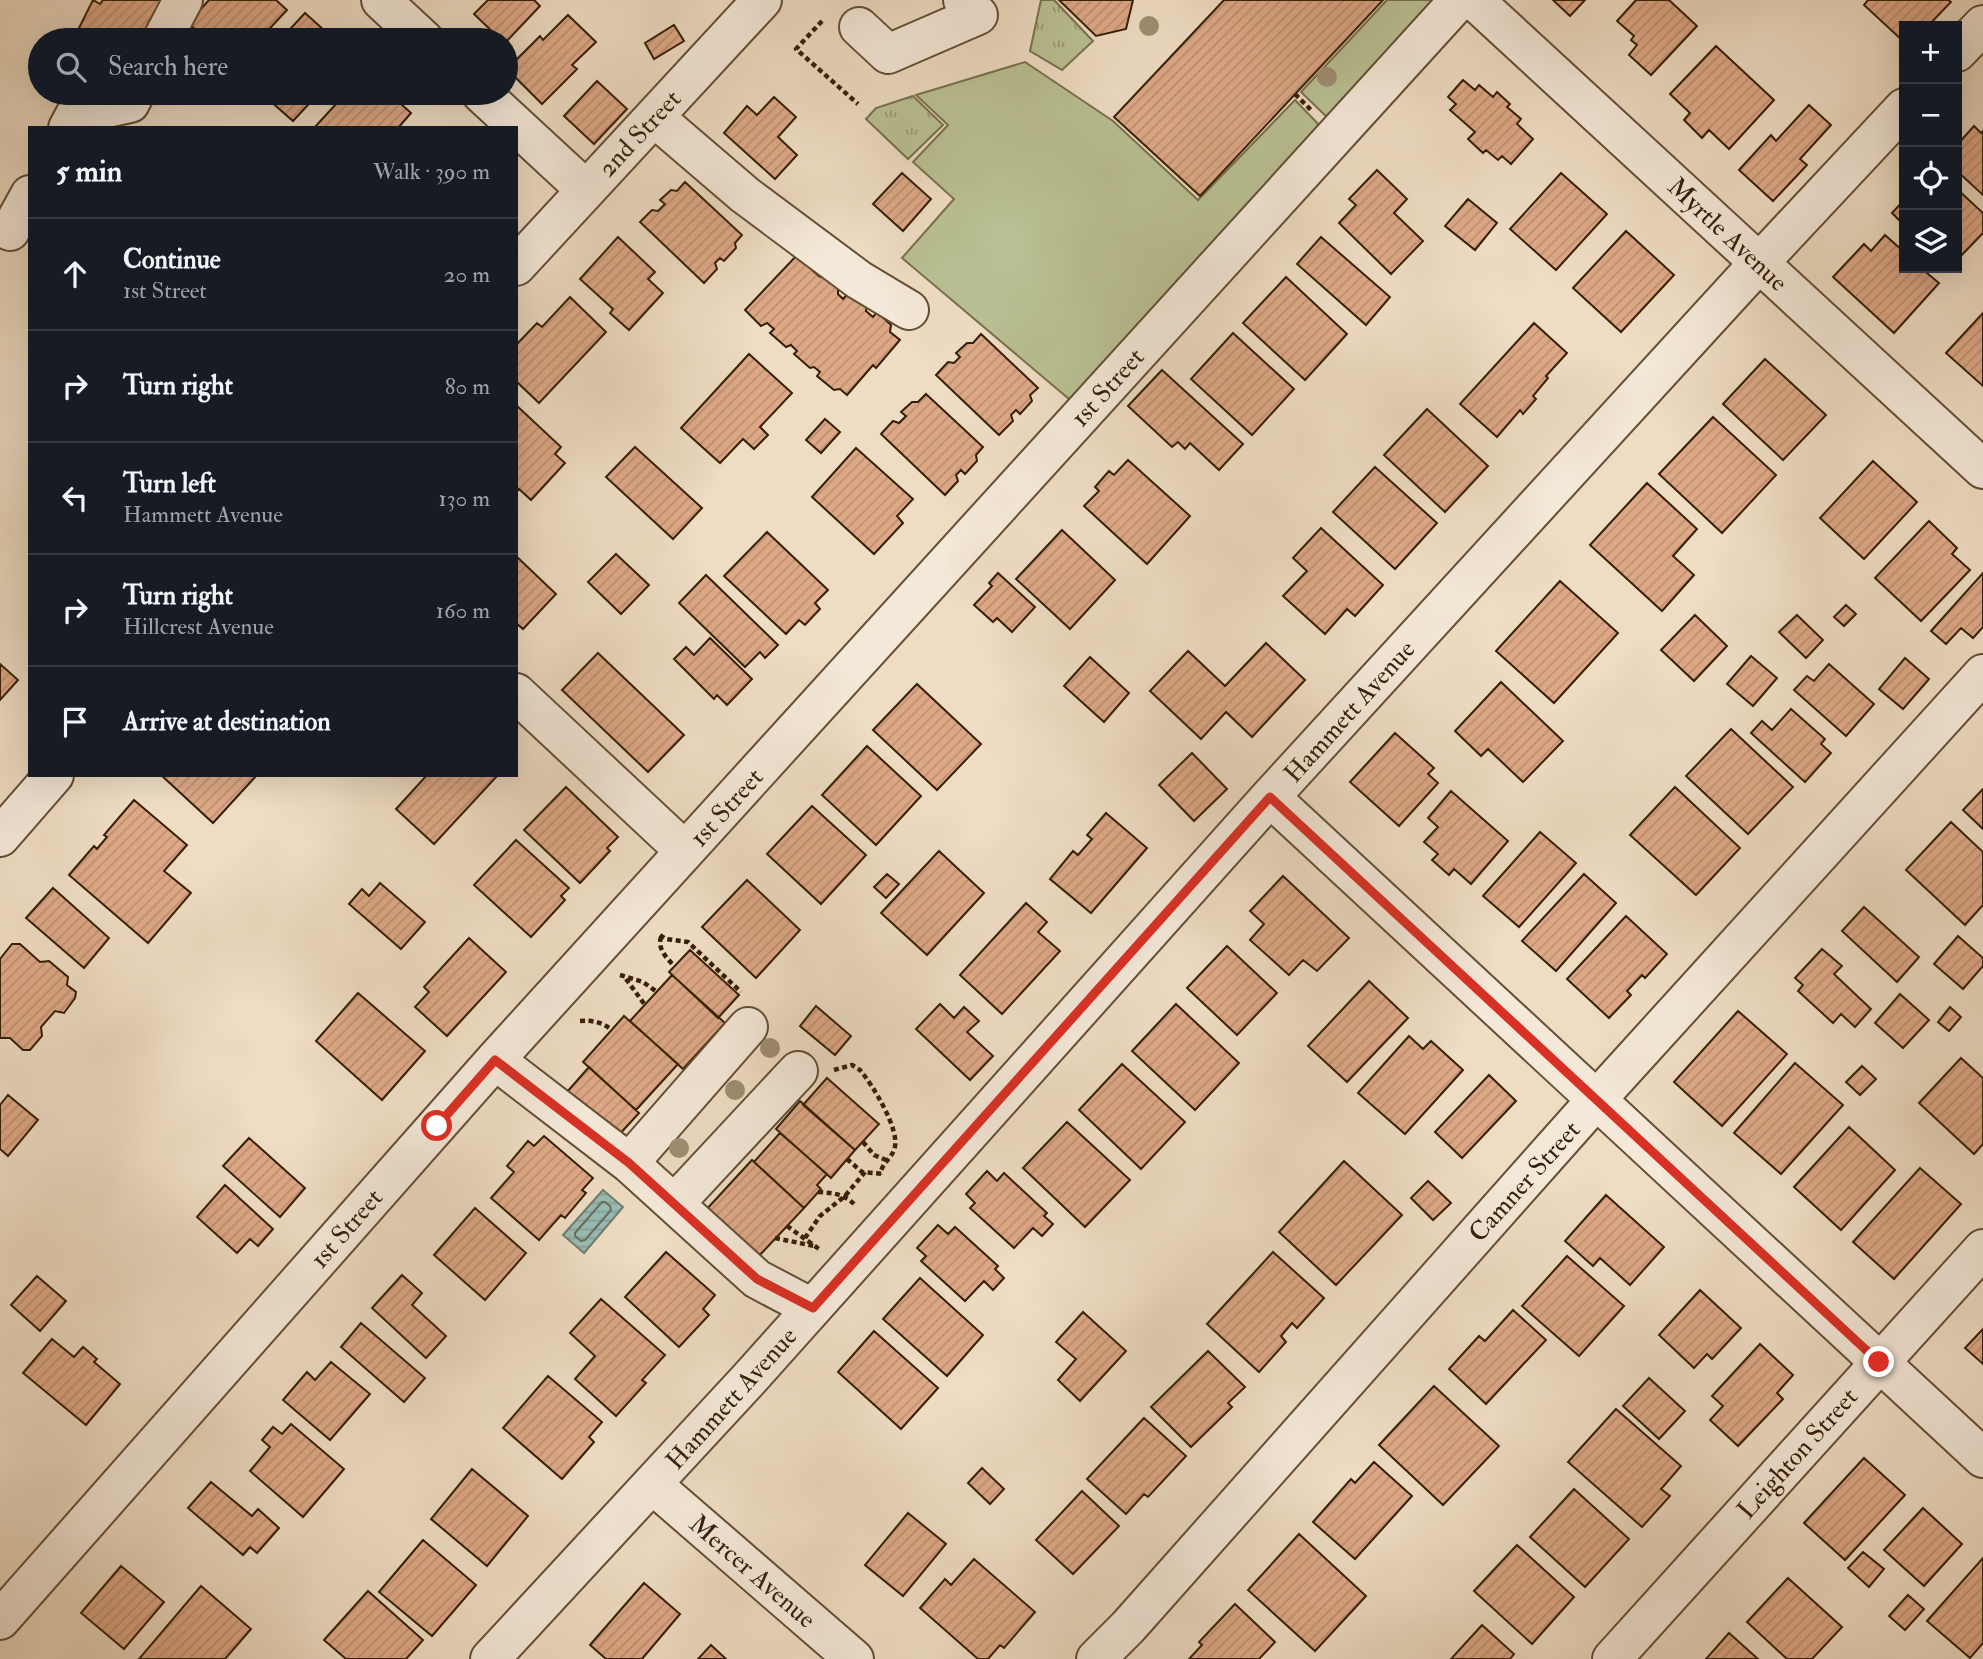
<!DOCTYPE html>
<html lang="en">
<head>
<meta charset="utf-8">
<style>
  body { margin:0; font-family:"IM FELL Double Pica",serif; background:#242831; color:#f1f3f6 }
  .controls { position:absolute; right:21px; top:21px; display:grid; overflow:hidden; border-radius:0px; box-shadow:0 7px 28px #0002 }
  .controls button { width:63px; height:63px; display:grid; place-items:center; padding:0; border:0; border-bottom:2px solid #363941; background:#171b24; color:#f1f3f6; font:35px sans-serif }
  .stop { position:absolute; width:21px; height:21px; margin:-16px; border:5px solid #d93025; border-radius:50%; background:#fff }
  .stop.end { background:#d93025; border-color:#fff; box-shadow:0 2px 7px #0008 }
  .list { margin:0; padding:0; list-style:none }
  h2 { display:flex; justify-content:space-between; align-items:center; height:91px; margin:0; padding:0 28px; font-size:30px }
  h2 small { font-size:23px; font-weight:400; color:#9ea1a6 }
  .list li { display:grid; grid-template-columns:46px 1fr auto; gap:21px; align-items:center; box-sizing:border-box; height:112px; padding:0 28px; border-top:2px solid #363941 }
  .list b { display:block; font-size:26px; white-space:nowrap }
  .list p { margin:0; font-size:23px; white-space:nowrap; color:#9ea1a6 }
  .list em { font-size:23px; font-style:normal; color:#9ea1a6 }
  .icon { flex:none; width:38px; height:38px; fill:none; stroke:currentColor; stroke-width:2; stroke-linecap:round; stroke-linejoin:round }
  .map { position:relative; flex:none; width:1983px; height:1659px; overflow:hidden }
  .search { position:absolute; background:#171b24; box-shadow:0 7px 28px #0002; left:28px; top:28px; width:490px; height:77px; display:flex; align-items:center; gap:18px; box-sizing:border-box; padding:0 24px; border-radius:38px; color:#9ea1a6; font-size:26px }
  .panel { position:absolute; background:#171b24; box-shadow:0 7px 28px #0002; left:28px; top:126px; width:490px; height:651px; border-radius:0px }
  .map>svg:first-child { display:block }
  .grass { fill:#b9c093; stroke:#78704c; stroke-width:2 }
  .park { fill:url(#park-tufts); stroke:#78704c; stroke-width:2 }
  .water { fill:url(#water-rules); stroke:#717d6e; stroke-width:2 }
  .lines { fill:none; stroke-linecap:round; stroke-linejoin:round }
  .shore { stroke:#686e5d; stroke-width:2 }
  .building { fill:url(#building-hatch); stroke:#361f06; stroke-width:2 }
  .minor-casing { stroke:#644e35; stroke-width:42 }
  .path { stroke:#361f06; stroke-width:4.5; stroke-dasharray:5 3.5; stroke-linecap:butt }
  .minor { stroke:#f4e8d8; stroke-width:38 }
  .tree { fill:#9e8e72 }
  .route { stroke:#d93025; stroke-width:9 }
  .labels { text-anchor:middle; stroke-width:5; stroke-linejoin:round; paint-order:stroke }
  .street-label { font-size:26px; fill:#361f06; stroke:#f4e8d8 }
</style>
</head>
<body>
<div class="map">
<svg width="1983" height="1659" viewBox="0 0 1983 1659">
  <defs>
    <pattern id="park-tufts" width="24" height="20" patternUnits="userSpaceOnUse" patternTransform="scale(1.75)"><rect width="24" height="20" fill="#b9c093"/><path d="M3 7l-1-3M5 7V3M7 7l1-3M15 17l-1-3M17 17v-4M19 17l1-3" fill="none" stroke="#979b76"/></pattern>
    <pattern id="water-rules" width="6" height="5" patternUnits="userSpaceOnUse" patternTransform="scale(1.75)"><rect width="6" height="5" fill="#99bcb4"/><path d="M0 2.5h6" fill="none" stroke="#84a199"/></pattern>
    <pattern id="building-hatch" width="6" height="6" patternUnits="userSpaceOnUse" patternTransform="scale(1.75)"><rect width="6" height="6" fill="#dda886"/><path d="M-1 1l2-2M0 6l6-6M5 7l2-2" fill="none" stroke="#be9072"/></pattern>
  </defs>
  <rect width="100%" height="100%" fill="#eedcc3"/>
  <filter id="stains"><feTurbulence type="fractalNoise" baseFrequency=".00286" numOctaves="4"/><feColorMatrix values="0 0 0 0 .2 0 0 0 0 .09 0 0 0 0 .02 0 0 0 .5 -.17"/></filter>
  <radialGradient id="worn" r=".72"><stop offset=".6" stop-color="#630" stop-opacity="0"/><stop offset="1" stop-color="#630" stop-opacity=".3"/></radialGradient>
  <path class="grass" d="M1387 0H1435L1331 121 1301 92Z
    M1025 62 1113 121 1198 200 1295 100 1323 129 1075 404 902 258 954 199 913 162 948 125 916 95Z"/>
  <path class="park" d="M1041 0H1054L1093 41 1062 70 1030 51Z
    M913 96 943 125 908 159 866 119 876 108Z"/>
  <path class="water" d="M603 1190 623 1207 584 1253 563 1235Z"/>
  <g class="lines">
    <path class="shore" d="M602 1202H605L610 1206 611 1210 585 1240 581 1241 575 1236V1233Z"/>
  </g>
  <path class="building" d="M93 0 100 4 103 0H173L152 40H73Z
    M209 0H276L287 10 259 40H207L188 23Z
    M488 0H534L540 6 506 42V40H501L474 14Z
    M1059 0H1133L1126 29 1096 36Z
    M1224 0H1383L1200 196 1114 117Z
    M1553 0H1585L1570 16Z
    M1636 0H1669L1697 26 1651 75 1629 55 1637 45 1631 40 1634 36 1617 21Z
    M1868 0H1948L1951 2 1928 26 1922 22 1918 26H1904V42L1864 5Z
    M305 13 335 40H280Z
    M568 15 596 42 572 65 577 69 542 104 507 69 540 36 543 40Z
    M674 25 684 41 654 59 645 43Z
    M1716 46 1774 100 1729 149 1709 130 1702 138 1684 120 1690 113 1670 94Z
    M1463 80 1475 90 1479 85 1493 97 1497 92 1510 104 1507 107 1521 119 1517 124 1533 139 1511 164 1502 156 1498 160 1486 150 1483 153 1468 139 1475 132 1450 110 1456 104 1448 97Z
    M597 81 627 109 594 144 564 116Z
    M261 93H319L293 121Z
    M346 93H389L411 113 398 128H314Z
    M774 97 796 117 778 137 797 155 775 179 724 133 747 106 757 115Z
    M1809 105 1831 125 1800 159 1807 165 1773 201 1739 170 1771 135 1776 141Z
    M1974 126 1981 133 1983 131V195L1957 171V145Z
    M1377 170 1407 199 1394 213 1423 241 1391 274 1339 223 1356 205 1349 199Z
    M902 173 931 199 903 231 873 204Z
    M1561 173 1607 214 1556 270 1510 229Z
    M685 182 742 235 735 243 736 248 724 261 720 258 715 263 717 269 704 283 640 222 652 210 658 211 665 204 660 200 671 190 677 191Z
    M1957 189 1983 213V233L1957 260Z
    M1468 199 1497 223 1475 250 1445 226Z
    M1904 200V225L1892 213Z
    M1626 231 1674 275 1621 332 1573 288Z
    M1885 235 1904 252V268H1921L1939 283 1894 333 1833 277 1864 244 1871 251Z
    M618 237 655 272 648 279 663 293 629 330 610 313 613 309 580 279Z
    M1321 237 1390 297 1366 325 1297 264Z
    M799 253 812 265 813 271 820 277 823 274 838 288V294L843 299 852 289 867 303 866 311 873 317 877 312 891 325 890 332 900 340 876 368 873 365 847 395 840 389 834 390 817 376 820 372 814 367 810 368 794 354 797 351 791 345 786 347 770 333 774 329 767 323 761 326 745 310Z
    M1286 277 1347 334 1305 380 1243 323Z
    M570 297 606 332 539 403 516 381V345L537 323 542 327Z
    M1983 313V386L1946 353Z
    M1534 323 1567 353 1546 376 1548 378 1533 396 1536 399 1523 414 1520 410 1497 437 1460 404Z
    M1233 333 1294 389 1252 435 1191 379Z
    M981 334 1038 388 1030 395 1032 401 1020 414 1016 410 1011 415 1013 421 999 435 936 375 948 362 954 363 960 357 956 353 967 343H973Z
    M749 354 792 393 760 427 768 435 754 449 743 439 720 463 681 428Z
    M1765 359 1826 415 1783 460 1723 404Z
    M1162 370 1243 444 1219 470 1190 443 1185 449 1178 442 1172 447 1128 406Z
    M926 394 983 447 976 455 977 461 965 474 961 470 956 475 958 481 945 495 881 434 893 421 899 423 906 416 901 412 912 402H918Z
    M516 405 561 447 555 454 565 463 531 500 519 489 516 492Z
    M1427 409 1488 466 1445 512 1384 455Z
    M1713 417 1776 475 1722 533 1659 474Z
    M825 419 840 432 821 453 806 440Z
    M635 447 702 508 673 539 606 477Z
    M856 448 913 499 897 516 903 523 874 554 812 497Z
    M1128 460 1190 516 1147 564 1084 506 1099 491 1095 487 1109 471 1114 475Z
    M1873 461 1917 502 1864 559 1820 518Z
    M1375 467 1437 523 1395 569 1333 512Z
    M1647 483 1697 529 1673 556 1694 575 1662 611 1590 545Z
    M1929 521 1957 548 1952 554 1970 570 1921 621 1875 578Z
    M1321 528 1383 585 1355 616 1347 609 1325 634 1283 596 1307 571 1293 558Z
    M1062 530 1115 580 1070 629 1016 579Z
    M767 532 828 590 815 603 820 609 805 625 799 620 786 634 724 576Z
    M616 554 649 585 621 614 588 582Z
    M516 556 556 594 523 629 516 623Z
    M998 573 1035 607 1012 632 997 618 993 622 974 605 992 586 989 583Z
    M1983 573V627L1973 638 1961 628 1946 644 1931 631Z
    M706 575 778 645 765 658 760 652 745 667 679 603Z
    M1560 581 1618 633 1554 703 1496 651Z
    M1846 605 1856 614 1844 626 1834 617Z
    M1695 615 1727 646 1694 681 1661 650Z
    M1797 615 1823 640 1806 658 1779 632Z
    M710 638 752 679 727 705 717 695 714 699 674 659 686 647 694 655Z
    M1266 643 1305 680 1252 737 1226 712 1201 739 1150 691 1188 651 1225 686Z
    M598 653 684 735 648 772 562 690Z
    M1751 656 1777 678 1753 706 1727 684Z
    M1090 657 1129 693 1104 722 1064 686Z
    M1905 658 1929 679 1903 709 1879 689Z
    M0 664 18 680 0 700Z
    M1829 664 1874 704 1846 736 1794 690 1807 676 1814 681Z
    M1501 682 1563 741 1523 782 1488 749 1481 756 1455 731Z
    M917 684 981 744 937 790 873 730Z
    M1791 709 1825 739 1821 744 1831 753 1805 782 1751 733 1762 721 1772 730Z
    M1731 729 1793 787 1748 834 1686 776Z
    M1395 733 1434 768 1428 774 1438 783 1399 826 1350 782Z
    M867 746 921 796 876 845 822 795Z
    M1192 753 1227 789 1194 821 1159 785Z
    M161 775H257L213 823Z
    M427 775H498L434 844 396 809Z
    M566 787 618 837 607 848 610 851 580 883 524 830Z
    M1675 787 1740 848 1696 895 1630 835Z
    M1983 789V829L1963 810Z
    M1451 791 1508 841 1471 884 1454 869 1449 875 1432 860 1438 854 1424 842 1438 827 1428 818Z
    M134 800 187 845 164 871 191 893 148 943 69 875 94 846 97 849 107 837 104 835Z
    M812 806 866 855 821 904 767 854Z
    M1106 813 1147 848 1091 913 1050 879 1073 851 1078 855 1092 839 1087 835Z
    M1951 822 1983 852V905L1965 925 1906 870Z
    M1540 832 1576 863 1519 927 1483 896Z
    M516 840 569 888 561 896 565 900 531 937 474 885Z
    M939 851 984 893 927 955 881 913Z
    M887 874 899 884 886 898 874 887Z
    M1584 874 1616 903 1556 971 1522 941Z
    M1283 876 1349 938 1317 971 1303 960 1289 975 1250 940 1264 924 1250 911Z
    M747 880 800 930 756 978 702 927Z
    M380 883 425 922 401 949 349 904 362 889 369 896Z
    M53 888 109 938 84 968 26 918Z
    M1026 903 1047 922 1038 932 1060 951 1002 1014 960 975Z
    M1864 907 1919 957 1897 982 1842 931Z
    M1626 916 1667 954 1645 978 1642 975 1627 991 1631 995 1609 1018 1567 979Z
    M1958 936 1983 958V966L1963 989 1934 964Z
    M469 938 506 972 447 1036 415 1007 429 992 424 987Z
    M12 944H20L40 962 49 961 68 977 67 985 76 992 75 998 64 1013 55 1011 41 1027 42 1036 30 1050H23L10 1038H0V959Z
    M1227 946 1277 993 1237 1035 1187 988Z
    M1822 949 1842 966 1834 974 1871 1009 1855 1027 1841 1014 1833 1023 1798 991 1803 985 1795 978Z
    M690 950 739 995 718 1018 669 972Z
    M672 975 725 1023 683 1069 630 1021Z
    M1369 981 1408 1018 1347 1082 1308 1046Z
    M358 993 425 1051 382 1100 316 1041Z
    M1900 994 1929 1020 1903 1048 1875 1023Z
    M940 1004 954 1018 964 1007 979 1021 967 1032 993 1056 970 1080 916 1029Z
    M1176 1004 1239 1063 1195 1110 1132 1051Z
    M816 1006 851 1036 835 1055 800 1026Z
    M1950 1007 1961 1017 1949 1031 1938 1022Z
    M1738 1011 1787 1054 1722 1126 1674 1082Z
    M624 1016 678 1064 636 1110 583 1062Z
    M1409 1036 1423 1049 1431 1041 1463 1070 1405 1134 1358 1093Z
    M1961 1058 1983 1078V1144L1974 1154 1919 1103Z
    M1795 1063 1843 1105 1781 1174 1734 1133Z
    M1122 1064 1185 1122 1141 1169 1079 1110Z
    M1862 1066 1876 1079 1860 1095 1846 1082Z
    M589 1067 639 1113 617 1137 567 1092Z
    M1489 1075 1516 1101 1462 1158 1435 1132Z
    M827 1078 879 1124 855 1150 803 1105Z
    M8 1095 38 1120 8 1156 0 1149V1105Z
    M800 1101 855 1150 831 1178 776 1129Z
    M1067 1122 1130 1180 1085 1227 1023 1168Z
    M1849 1127 1895 1170 1841 1230 1794 1187Z
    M780 1133 827 1174 817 1185 821 1189 804 1208 754 1162Z
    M544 1136 593 1178 582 1190 586 1193 565 1218 561 1215 539 1240 491 1198 514 1172 507 1166 528 1141 534 1146Z
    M249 1138 305 1188 280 1217 223 1166Z
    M752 1160 804 1208 757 1258 705 1211Z
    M1344 1161 1402 1215 1336 1285 1279 1232Z
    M1920 1168 1961 1204 1894 1279 1853 1242Z
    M987 1171 997 1181 1004 1173 1047 1213 1044 1216 1053 1224 1042 1236 1033 1228 1014 1248 970 1208 975 1203 966 1194Z
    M1428 1181 1451 1203 1433 1220 1411 1198Z
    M225 1185 273 1229 258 1246 250 1239 237 1253 197 1217Z
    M1606 1195 1664 1247 1630 1285 1600 1258 1593 1266 1565 1241Z
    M475 1208 526 1253 485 1300 434 1255Z
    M938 1225 948 1234 955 1227 998 1266 995 1269 1004 1278 993 1290 984 1281 965 1301 921 1261 926 1256 917 1248Z
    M666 1252 715 1295 703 1309 709 1315 679 1347 625 1297Z
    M1273 1252 1324 1298 1297 1328 1292 1323 1281 1336 1286 1342 1259 1372 1207 1324Z
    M1567 1256 1624 1306 1579 1356 1522 1306Z
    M402 1275 422 1293 412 1305 446 1336 426 1358 372 1308Z
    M37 1276 66 1301 40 1331 11 1305Z
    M920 1278 983 1335 947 1376 883 1319Z
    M1700 1290 1741 1328 1712 1359 1707 1354 1694 1368 1659 1335Z
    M601 1299 665 1355 642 1380 646 1383 616 1416 575 1379 595 1356 570 1333Z
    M1513 1310 1546 1340 1486 1404 1449 1369 1479 1336 1485 1341Z
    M1083 1312 1126 1351 1080 1401 1058 1380 1076 1359 1056 1342Z
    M361 1323 425 1378 404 1402 341 1347Z
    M1983 1329V1364L1965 1348Z
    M874 1331 938 1388 901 1429 838 1372Z
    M52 1339 74 1357 83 1347 97 1359 94 1362 120 1384 86 1425 23 1373Z
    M1760 1344 1793 1375 1777 1393 1783 1399 1738 1446 1710 1420 1723 1406 1712 1396Z
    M1208 1351 1245 1387 1228 1403 1232 1407 1191 1447 1151 1407Z
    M331 1362 370 1394 330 1440 283 1400 307 1372 315 1380Z
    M548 1376 602 1422 589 1437 594 1442 562 1479 503 1428Z
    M1649 1378 1685 1411 1659 1439 1623 1406Z
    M1434 1386 1499 1446 1443 1505 1379 1445Z
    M1616 1409 1681 1466 1661 1489 1670 1496 1642 1527 1568 1462Z
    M1144 1418 1186 1456 1148 1497 1144 1494 1126 1514 1087 1479Z
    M291 1424 344 1469 303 1517 250 1471 270 1447 262 1440 273 1427 282 1434Z
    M1864 1458 1905 1495 1845 1560 1804 1523Z
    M1374 1462 1412 1496 1355 1559 1313 1522 1351 1479 1355 1483Z
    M982 1468 1004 1489 990 1504 968 1483Z
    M472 1469 528 1516 487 1566 431 1519Z
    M211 1482 252 1516 258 1509 279 1528 257 1553 250 1547 243 1555 188 1508Z
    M1574 1489 1629 1539 1585 1587 1530 1537Z
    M1082 1491 1119 1526 1073 1574 1036 1540Z
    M1923 1508 1962 1544 1924 1586 1884 1550Z
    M908 1513 946 1544 903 1596 865 1565Z
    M1299 1534 1366 1596 1315 1651 1248 1590Z
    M423 1540 476 1585 432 1636 379 1592Z
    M1517 1545 1574 1597 1532 1644 1474 1591Z
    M1863 1552 1884 1569 1869 1587 1848 1568Z
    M1983 1558V1643L1970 1658 1927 1621Z
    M974 1559 1035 1612 1004 1648 1000 1645 988 1659H978L920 1608 945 1579 951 1585Z
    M121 1566 164 1602 124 1649 81 1613Z
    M1788 1578 1842 1627 1812 1659H1787L1747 1622Z
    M644 1583 680 1614 642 1659H606L590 1645Z
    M201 1586 251 1629 225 1659H139Z
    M368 1591 423 1640 406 1659H346L324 1640Z
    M1908 1595 1924 1609 1905 1630 1889 1616Z
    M1235 1604 1275 1642 1259 1659H1189L1202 1645 1199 1642Z
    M1482 1625 1514 1654 1510 1659H1451Z
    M1729 1633 1758 1659H1706Z
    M711 1645 726 1659H698Z"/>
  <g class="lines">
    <g class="minor-casing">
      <path id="minor" d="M381 0 424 40
        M1474 0 1983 469
        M859 27 888 54 978 15 963 0
        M162 40 183 0
        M1957 52 1983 25
        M481 93 586 190
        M654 117 745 195 859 280 909 310
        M68 128 75 115 130 103 135 93
        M10 231 30 195
        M516 266 762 0
        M516 693 685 851
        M1270 797 1983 1458
        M0 837 54 775
        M495 1060 629 1163 757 1279 812 1308
        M629 1163 748 1027
        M675 1203 798 1071
        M652 1484 854 1659
        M0 1620 495 1060 1459 0
        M490 1659 749 1379 1270 797 1759 263 1904 108
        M1096 1659 1128 1627 1597 1099 1983 674
        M1612 1659 1983 1249"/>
    </g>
    <path class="path" d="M822 21 796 49 858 104
      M1295 94 1311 110
      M660 935 666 939 688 942 741 992
      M661 937C657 949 667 958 674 966
      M620 975 643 982 657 992
      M626 979 645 1005
      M580 1021C592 1020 602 1022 612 1030
      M834 1070 852 1065 860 1070C872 1084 902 1132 894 1150 890 1160 883 1162 880 1174
      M863 1142 874 1155 886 1160
      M847 1159 862 1172 883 1174
      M818 1192C834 1193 845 1194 856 1206
      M787 1226 819 1249
      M775 1238 814 1246
      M805 1238 820 1216 845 1196 865 1172"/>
    <use href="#minor" class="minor"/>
  </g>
  <g class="tree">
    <circle cx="1149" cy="26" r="10"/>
    <circle cx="1327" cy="77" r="10"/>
    <circle cx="770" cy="1048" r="10"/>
    <circle cx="735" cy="1090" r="10"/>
    <circle cx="679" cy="1148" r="10"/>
  </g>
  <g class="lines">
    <path class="route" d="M437 1126 495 1060 629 1163 757 1279 813 1308 1270 797 1879 1362"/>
  </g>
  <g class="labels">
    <g class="street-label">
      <text transform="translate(639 133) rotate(-47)" y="9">2nd Street</text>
      <text transform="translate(1728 234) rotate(43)" y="9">Myrtle Avenue</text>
      <text transform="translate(1107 387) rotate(-48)" y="9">1st Street</text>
      <text transform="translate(1349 711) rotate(-48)" y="9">Hammett Avenue</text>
      <text transform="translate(726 807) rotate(-48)" y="9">1st Street</text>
      <text transform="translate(1524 1181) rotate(-48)" y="9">Camner Street</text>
      <text transform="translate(346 1228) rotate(-49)" y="9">1st Street</text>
      <text transform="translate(731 1398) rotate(-48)" y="9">Hammett Avenue</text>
      <text transform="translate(1797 1453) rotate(-48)" y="9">Leighton Street</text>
      <text transform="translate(753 1571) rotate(41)" y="9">Mercer Avenue</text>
    </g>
  </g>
  <rect width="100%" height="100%" filter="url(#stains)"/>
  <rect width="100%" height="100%" fill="url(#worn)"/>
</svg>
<div class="controls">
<button>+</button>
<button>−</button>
<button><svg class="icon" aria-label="locate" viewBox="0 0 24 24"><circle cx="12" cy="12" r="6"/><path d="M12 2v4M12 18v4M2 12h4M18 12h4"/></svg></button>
<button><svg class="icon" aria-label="layers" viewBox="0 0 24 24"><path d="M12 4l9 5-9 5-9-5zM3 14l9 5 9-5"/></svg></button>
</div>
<div class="stop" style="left:437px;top:1126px"></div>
<div class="stop end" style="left:1879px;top:1362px"></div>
<div class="search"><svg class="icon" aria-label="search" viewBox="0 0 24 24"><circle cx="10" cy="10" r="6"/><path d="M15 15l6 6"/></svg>Search here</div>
<section class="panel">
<h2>5 min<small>Walk · 390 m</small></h2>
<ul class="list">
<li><svg class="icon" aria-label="ahead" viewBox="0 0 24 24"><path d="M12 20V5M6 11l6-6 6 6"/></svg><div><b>Continue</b><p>1st Street</p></div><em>20 m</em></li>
<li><svg class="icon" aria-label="right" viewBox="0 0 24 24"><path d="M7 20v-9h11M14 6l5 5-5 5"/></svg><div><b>Turn right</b></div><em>80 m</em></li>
<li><svg class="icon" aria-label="left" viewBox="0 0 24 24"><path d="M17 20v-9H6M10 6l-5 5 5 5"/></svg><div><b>Turn left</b><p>Hammett Avenue</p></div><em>130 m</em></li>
<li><svg class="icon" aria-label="right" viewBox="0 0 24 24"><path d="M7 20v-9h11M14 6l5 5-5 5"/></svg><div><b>Turn right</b><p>Hillcrest Avenue</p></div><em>160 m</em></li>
<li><svg class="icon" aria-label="arrive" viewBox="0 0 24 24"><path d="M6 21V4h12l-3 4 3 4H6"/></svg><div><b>Arrive at destination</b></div></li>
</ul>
</section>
</div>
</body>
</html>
